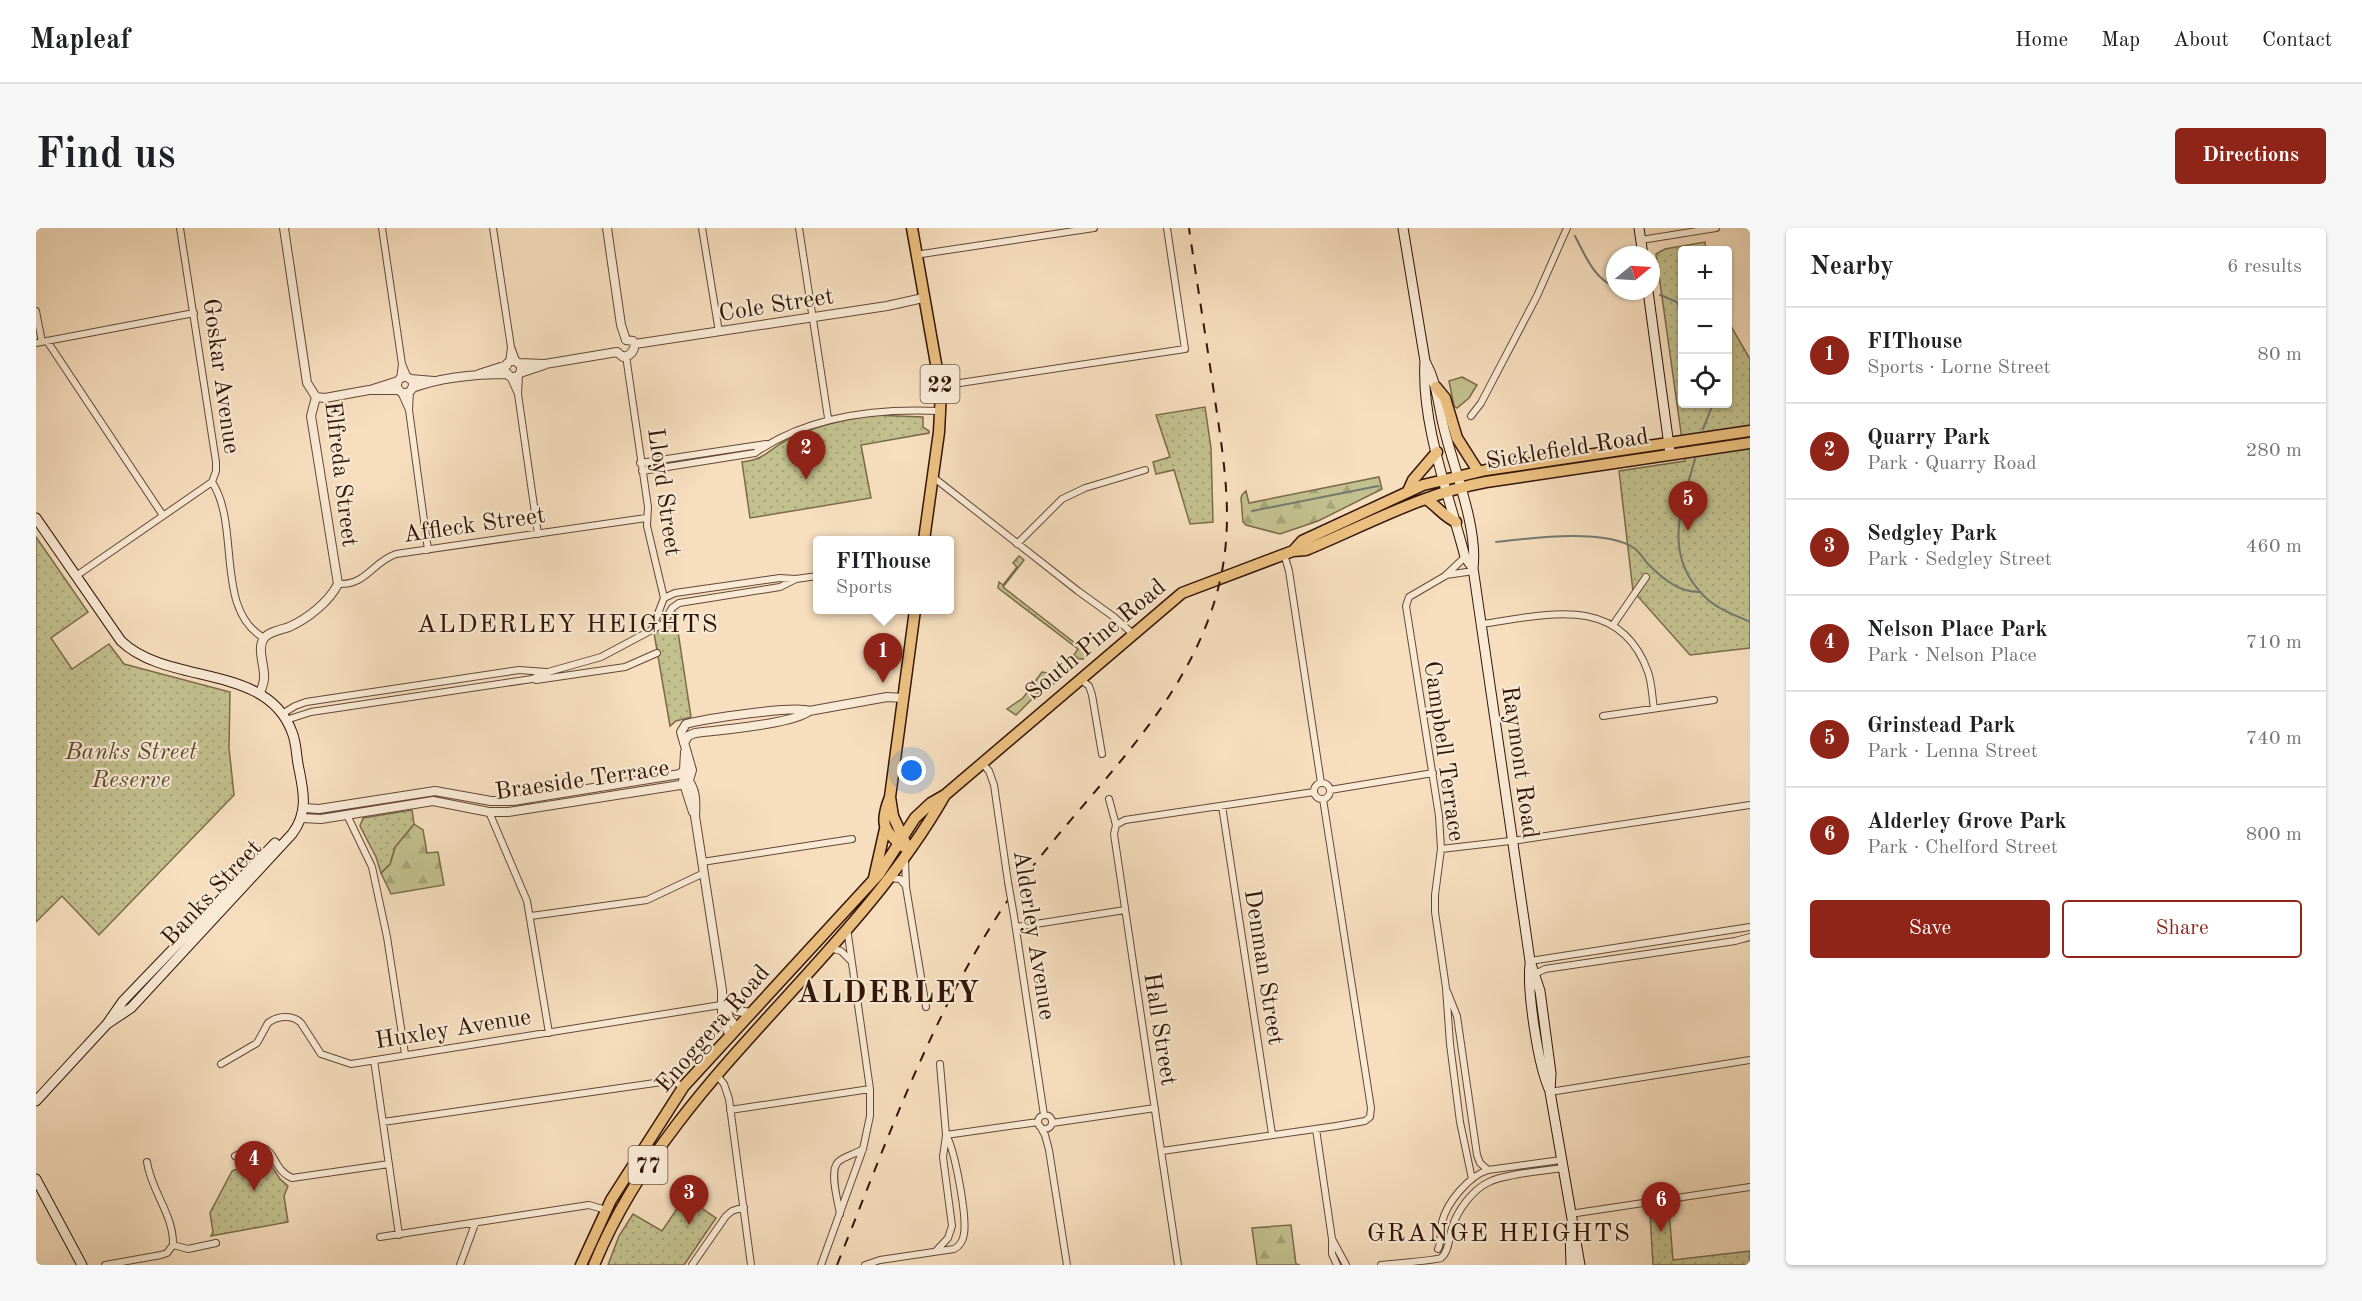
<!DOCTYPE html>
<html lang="en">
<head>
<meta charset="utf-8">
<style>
  body { margin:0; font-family:"Old Standard TT",serif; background:#f6f6f6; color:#202124 }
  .controls { position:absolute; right:18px; top:18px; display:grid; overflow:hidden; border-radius:6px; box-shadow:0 2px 4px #0004 }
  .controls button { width:54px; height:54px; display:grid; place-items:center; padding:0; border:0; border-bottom:2px solid #e0e0e0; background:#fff; color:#202124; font:30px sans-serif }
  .compass { position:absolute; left:1570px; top:18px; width:54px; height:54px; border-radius:50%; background:#fff; box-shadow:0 2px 4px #0004; rotate:72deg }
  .you { position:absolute; left:876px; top:543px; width:21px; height:21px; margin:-15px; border:4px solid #fff; border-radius:50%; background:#1a73e8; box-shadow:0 0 0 9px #1a73e833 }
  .badge { display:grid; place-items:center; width:39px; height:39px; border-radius:50%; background:#8f2418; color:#fff; font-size:20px; font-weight:700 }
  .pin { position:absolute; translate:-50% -50px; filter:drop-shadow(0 2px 3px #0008) }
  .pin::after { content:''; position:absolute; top:32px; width:21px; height:18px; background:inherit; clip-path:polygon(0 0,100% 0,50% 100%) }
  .popup { position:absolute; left:777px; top:308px; width:141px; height:78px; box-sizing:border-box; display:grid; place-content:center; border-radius:6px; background:#fff; filter:drop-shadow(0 2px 4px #0005); font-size:20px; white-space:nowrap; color:#757577 }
  .popup b { font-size:22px; color:#202124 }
  .popup::after { content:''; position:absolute; left:50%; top:100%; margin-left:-12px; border:12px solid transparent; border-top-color:#fff }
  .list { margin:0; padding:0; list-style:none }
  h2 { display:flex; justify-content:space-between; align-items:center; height:78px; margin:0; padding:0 24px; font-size:26px }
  h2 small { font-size:20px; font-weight:400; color:#757577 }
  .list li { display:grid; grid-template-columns:39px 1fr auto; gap:18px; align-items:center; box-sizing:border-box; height:96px; padding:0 24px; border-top:2px solid #e0e0e0 }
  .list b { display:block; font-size:22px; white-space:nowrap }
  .list p { margin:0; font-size:20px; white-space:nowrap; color:#757577 }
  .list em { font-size:20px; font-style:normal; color:#757577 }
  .actions { display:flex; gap:12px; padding:18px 24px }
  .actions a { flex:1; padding:14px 0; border:2px solid #8f2418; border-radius:6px; text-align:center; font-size:21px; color:#8f2418 }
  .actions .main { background:#8f2418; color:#fff }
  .icon { flex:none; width:33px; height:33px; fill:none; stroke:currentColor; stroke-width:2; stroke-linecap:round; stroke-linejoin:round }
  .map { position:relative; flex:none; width:1714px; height:1037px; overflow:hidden; border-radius:6px }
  header { display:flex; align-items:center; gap:36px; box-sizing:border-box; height:84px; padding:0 30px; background:#fff; border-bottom:2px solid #e0e0e0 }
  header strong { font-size:28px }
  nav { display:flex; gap:33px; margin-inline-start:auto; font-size:21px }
  .intro { display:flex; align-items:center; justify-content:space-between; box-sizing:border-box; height:144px; padding:0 36px }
  h1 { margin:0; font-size:42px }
  .button { padding:15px 27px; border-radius:6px; background:#8f2418; color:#fff; font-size:21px; font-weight:700 }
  main { display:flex; gap:36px; padding:0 36px }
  aside { flex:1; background:#fff; border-radius:6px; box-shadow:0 2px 4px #0004 }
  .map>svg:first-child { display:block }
  .grass { fill:#c2c08e; stroke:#7a6a4a; stroke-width:1.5 }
  .forest { fill:url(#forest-firs); stroke:#7a6a4a; stroke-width:1.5 }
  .park { fill:url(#park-dots); stroke:#7a6a4a; stroke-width:1.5 }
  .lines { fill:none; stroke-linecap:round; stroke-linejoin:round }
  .stream { stroke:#737971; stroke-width:2 }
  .minor-casing { stroke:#634735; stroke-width:8 }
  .tertiary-casing { stroke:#634735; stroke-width:10 }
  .secondary-casing { stroke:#321507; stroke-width:11 }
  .primary-casing { stroke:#321507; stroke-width:13 }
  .minor { stroke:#f9ead5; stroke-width:6 }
  .tertiary { stroke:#f9ead5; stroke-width:8 }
  .secondary { stroke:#f9ead5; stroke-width:9 }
  .primary { stroke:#ebbf7f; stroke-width:10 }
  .rail { stroke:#321507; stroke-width:2; stroke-dasharray:10 10; stroke-linecap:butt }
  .minor-bridge-casing { stroke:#634735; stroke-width:8; stroke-linecap:butt }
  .minor-bridge { stroke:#f9ead5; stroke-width:6 }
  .labels { text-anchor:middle; stroke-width:4.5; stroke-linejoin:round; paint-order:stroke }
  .shield { fill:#f9ead5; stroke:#6e5545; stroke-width:1.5 }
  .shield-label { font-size:22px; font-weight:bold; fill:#321507 }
  .street-label { font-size:24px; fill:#321507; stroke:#f9ead5 }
  .park-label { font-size:24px; font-style:italic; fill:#5d4830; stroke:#f9ead5 }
  .neighbourhood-label { font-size:26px; letter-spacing:1.5px; fill:#321507; stroke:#f9ead5 }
  .district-label { font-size:30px; font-weight:bold; letter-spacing:1.5px; fill:#321507; stroke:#f9ead5 }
</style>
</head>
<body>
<header>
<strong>Mapleaf</strong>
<nav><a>Home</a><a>Map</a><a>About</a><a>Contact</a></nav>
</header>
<div class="intro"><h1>Find us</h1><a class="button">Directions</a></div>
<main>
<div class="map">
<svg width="1714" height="1037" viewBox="0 0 1714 1037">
  <defs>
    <pattern id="forest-firs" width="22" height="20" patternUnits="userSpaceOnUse" patternTransform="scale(1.5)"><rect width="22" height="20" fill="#c2c08e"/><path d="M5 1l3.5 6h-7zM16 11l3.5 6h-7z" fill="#a7a479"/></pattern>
    <pattern id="park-dots" width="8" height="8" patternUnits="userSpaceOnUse" patternTransform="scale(1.5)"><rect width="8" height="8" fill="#c2c08e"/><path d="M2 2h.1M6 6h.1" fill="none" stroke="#a7a479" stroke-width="1.8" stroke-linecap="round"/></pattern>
  </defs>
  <rect width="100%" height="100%" fill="#f6debe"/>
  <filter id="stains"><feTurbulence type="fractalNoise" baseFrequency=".00333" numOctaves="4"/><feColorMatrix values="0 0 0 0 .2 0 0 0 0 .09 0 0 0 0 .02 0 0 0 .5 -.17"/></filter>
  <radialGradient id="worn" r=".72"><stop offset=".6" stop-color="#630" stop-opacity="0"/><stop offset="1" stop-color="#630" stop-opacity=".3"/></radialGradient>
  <path class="grass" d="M1426 149 1441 157 1433 170 1421 180 1418 178 1413 153Z
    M1006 444 1011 445 1020 454 1001 466 980 487 971 481 987 470Z"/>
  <path class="forest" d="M1343 249 1346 261 1282 293 1244 306 1210 297 1207 294 1205 270 1206 267 1210 263 1213 275Z
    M378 596 387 602 391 625 402 624 408 657 355 666 345 645 354 636 359 619Z
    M1255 997 1260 1036 1264 1037H1221L1216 1000Z"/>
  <path class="park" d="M1669 14 1670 22H1646V176H1692V93L1714 131V420L1654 427 1597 363 1583 243 1649 233 1620 26 1629 21Z
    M1169 179 1175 220 1177 294 1154 296 1138 242 1120 246 1117 234 1134 229 1120 187Z
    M837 187 887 189V199L893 203V205L825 217 835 270 714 290 706 234C732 231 733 220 755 210 781 197 808 192 837 187Z
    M0 309 52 384 15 410 36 441 73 416 88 436 194 464 193 520 198 567 63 707 26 668 0 694Z
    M983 328 988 332 967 359 1053 426 1047 431H1042L1038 427 1042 421 962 360 963 354 967 357 981 339 977 335Z
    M639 384 655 489 640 493 634 498 618 405 629 399Z
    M376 582 378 596 359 619 354 636 345 645 340 629 324 598 327 590Z
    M228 927 244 951 252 958 248 968 252 994 175 1008 177 1004 174 985 196 943 206 939 216 928Z
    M649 969 680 990 648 1037H572L583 1008 597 986 626 1003Z
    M1633 983 1637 1032 1714 1023V1037H1617L1614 985Z"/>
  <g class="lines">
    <path class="stream" d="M1539 8C1548 25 1559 53 1579 58
      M1624 67 1641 74 1646 87
      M1667 201 1677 176
      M1659 231C1645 281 1626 327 1669 369 1681 381 1699 387 1714 394
      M1216 283 1342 258
      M1460 314C1494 310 1569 300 1598 320 1604 324 1608 332 1613 337 1627 351 1644 365 1665 364"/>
    <g class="minor-casing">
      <path id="minor" d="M144 0 180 234V243L176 254C205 298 178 382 228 410
        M346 0 366 136 364 151
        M457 0 475 119 481 135
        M666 0 683 104
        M763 0 792 190
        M1605 12 1680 0
        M879 27 1058 0
        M0 83 6 114
        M11 113 126 286
        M0 115 158 85
        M590 128 612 279 611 298 628 370 616 401
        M473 135 475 119
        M366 136 372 150
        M483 147 482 166 502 306
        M474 148 482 166
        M904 158 1149 121 1131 0
        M374 162 373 182 392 322
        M365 164 373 182
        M1435 188 1445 175 1501 68 1531 0
        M604 235 730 216
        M606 243 719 225C773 187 841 180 905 183
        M897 249 1042 363 1078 389 1097 406
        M981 316 1026 271 1049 260 1109 242
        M1248 326 1253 343 1285 555
        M1429 329 1409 348 1373 369 1370 378 1403 588 1405 621 1399 667V684L1410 760 1414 816 1424 894 1436 951
        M1410 347 1438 343
        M40 348 176 254
        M302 356C331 357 335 335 360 326L610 290
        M628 370 639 365 744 350 760 351 781 348
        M1446 396C1509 387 1584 365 1612 444 1616 455 1616 469 1618 480
        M1577 397 1610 349
        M1044 451 1053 458 1056 467 1066 526
        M500 452 589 439 621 425
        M246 486 259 478 270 474 483 442 510 444
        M1567 488 1678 472
        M250 492 275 484 496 451 512 444 565 429 627 396 636 380 643 375 744 359 760 351
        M946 535 953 543 958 557 972 654
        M1278 563a8 8 0 1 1 16 0a8 8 0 1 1-16 0Z
        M1294 562 1397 545
        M1073 571 1080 597 1078 606 1142 1037
        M1186 578 1236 906
        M453 584 491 673 513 805
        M311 587 336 639 351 709 369 826
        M1080 597 1089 592 1278 564
        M1405 621 1483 612 1714 577
        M869 631 870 659 890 779
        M666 634 816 611
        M853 650 864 651 870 658
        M495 688 611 672 668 645
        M978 688 1008 887
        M980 699 1089 682
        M794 720 805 723 815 733
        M1494 733 1714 699
        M1499 746 1509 741 1699 713 1714 709
        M1411 763 1421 788 1441 927 1444 935 1452 942
        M338 832 363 1007
        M185 836 221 815 232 795C241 788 256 786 265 795L285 826 315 836 685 777
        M680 846 688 856 693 871 715 1037
        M1514 864 1714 832
        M694 882 834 861
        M1002 894a7 7 0 1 1 14 0a7 7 0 1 1-14 0Z
        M347 894 633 853 648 858
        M1016 895 1119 880
        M1004 898 1009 907 1013 922 1031 1037
        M1280 901 1296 1011 1310 1037
        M910 907 1002 894
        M1126 923 1300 898 1329 893 1334 889 1335 880 1287 571
        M199 928C244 903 230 939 256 950L353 936
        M111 934C115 963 138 987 137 1017
        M804 986C802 974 793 943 802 934 808 928 820 926 827 921
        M1534 986 1714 959
        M344 1009 553 977 570 982
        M1296 1014V1026L1301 1037
        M137 1017 152 1021 180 1015
        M1402 1021C1406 1013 1404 1003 1406 994 1411 974 1433 948 1452 942L1525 932
        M900 1023 912 1010 916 998 907 929 910 907 904 836
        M69 1037 125 1027 131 1025 137 1017
        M424 1037 439 996
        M656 1037 690 988 696 983 708 979
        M785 1037 827 921 834 888V861L811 700
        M829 1037 844 1032 918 1021C924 1018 927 1013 928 1006 931 988 919 922 910 907
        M1345 1037C1355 1036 1401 1032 1405 1030 1413 1024 1413 1009 1416 1000 1421 983 1436 962 1453 954 1469 946 1507 943 1526 940"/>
    </g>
    <g class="tertiary-casing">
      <path id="tertiary" d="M248 0 271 155 280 169
        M571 0 585 97 590 112
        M590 112 597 113 599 116 851 78 887 70
        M469 141a8 8 0 1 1 16 0a8 8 0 1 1-16 0Z
        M482 135 509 136 581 124 587 129C594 128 598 124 599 116
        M484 145 508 137
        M443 146 471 137
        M361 157a8 8 0 1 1 16 0a8 8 0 1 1-16 0Z
        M374 151 398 153
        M376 160C406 149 440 146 472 146
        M334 162 362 153
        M280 169 289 170 333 162H363
        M224 465C226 459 229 453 228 447 228 436 221 420 228 410 234 403 245 402 253 399 271 391 293 374 302 356L275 188 280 169
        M648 515 652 508 659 505C682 502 758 496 773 483L851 469 867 470
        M650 549C660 561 660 572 659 588L686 762V790L694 808
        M647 553 657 584
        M268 580 283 581 399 563 455 573H477L644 546 648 542 649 524
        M266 590 285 591 397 573 453 584H472L644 557 653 552 656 542 645 504 650 496C668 491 760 477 773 483
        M689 772 693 790 701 800
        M690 772 701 783 715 785"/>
    </g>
    <g class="secondary-casing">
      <path id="secondary" d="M1367 0 1389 133C1385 196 1413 267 1429 329L1437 340
        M1603 0 1607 27
        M1612 63 1634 225
        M1389 133C1403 159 1402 181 1410 208 1420 246 1442 302 1437 340L1494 733 1504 763 1515 845 1514 864 1544 1037
        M0 290 85 413C132 458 231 435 256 504 261 516 260 529 263 541 268 565 272 585 256 606L95 780 71 796
        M1494 736C1491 763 1502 838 1514 863
        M0 873 71 796 87 773 239 615
        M0 951 46 1037
        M1534 1004 1535 1037"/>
    </g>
    <g class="primary-casing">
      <path id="primary" d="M876 0 905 164 903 204 888 312
        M1400 159 1409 170 1421 210 1442 243
        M1372 263 1377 252 1401 224
        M1390 271C1401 278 1407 288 1420 294
        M1257 323 1266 313 1387 257 1450 242 1714 203
        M854 569 857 588 869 614
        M868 619C846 603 844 594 854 569L879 382
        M838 650 849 601
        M545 1037 575 972 648 858 843 646 879 590 895 575 909 567 1146 365 1257 323 1270 322C1328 298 1388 265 1450 254L1714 215
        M558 1037C635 850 811 739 909 567"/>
    </g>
    <use href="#minor" class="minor"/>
    <use href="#tertiary" class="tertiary"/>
    <use href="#secondary" class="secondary"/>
    <use href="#primary" class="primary"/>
    <path class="rail" d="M801 1037C849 918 892 796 962 687 1035 573 1156 486 1185 348 1198 287 1187 227 1178 165 1170 110 1161 55 1153 0"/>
    <g class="minor-bridge-casing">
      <path id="minor-bridge" d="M972 654 978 688"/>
    </g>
    <use href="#minor-bridge" class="minor-bridge"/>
  </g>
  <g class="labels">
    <g class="shield">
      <rect x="884.5" y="137" width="39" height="38" rx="4.5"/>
      <rect x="592.5" y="918" width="39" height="38" rx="4.5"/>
    </g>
    <g class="shield-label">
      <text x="904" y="164">22</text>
      <text x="612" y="945">77</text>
    </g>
    <g class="street-label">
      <text transform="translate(740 76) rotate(-9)" y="8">Cole Street</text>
      <text transform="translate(186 148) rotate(82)" y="8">Goskar Avenue</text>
      <text transform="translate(1531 220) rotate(-9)" y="8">Sicklefield Road</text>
      <text transform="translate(306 246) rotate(83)" y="8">Elfreda Street</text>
      <text transform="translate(629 264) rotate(82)" y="8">Lloyd Street</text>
      <text transform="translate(438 296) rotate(-8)" y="8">Affleck Street</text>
      <text transform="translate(1059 411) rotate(-40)" y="8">South Pine Road</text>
      <text transform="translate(1409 523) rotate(82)" y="8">Campbell Terrace</text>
      <text transform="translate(1485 534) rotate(82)" y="8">Raymont Road</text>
      <text transform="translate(546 551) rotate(-8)" y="8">Braeside Terrace</text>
      <text transform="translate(175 664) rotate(-47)" y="8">Banks Street</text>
      <text transform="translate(999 707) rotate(81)" y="8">Alderley Avenue</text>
      <text transform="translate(1229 739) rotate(81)" y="8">Denman Street</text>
      <text transform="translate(417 800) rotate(-9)" y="8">Huxley Avenue</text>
      <text transform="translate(676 800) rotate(-49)" y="8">Enoggera Road</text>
      <text transform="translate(1125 801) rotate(81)" y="8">Hall Street</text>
    </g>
    <g class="park-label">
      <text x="95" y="531">Banks Street<tspan x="95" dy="28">Reserve</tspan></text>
    </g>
    <g class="neighbourhood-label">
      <text x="532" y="404">ALDERLEY HEIGHTS</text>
      <text x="1463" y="1013">GRANGE HEIGHTS</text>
    </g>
    <g class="district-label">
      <text x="853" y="774">ALDERLEY</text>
    </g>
  </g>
  <rect width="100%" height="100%" filter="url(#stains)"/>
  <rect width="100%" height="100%" fill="url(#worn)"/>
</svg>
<div class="controls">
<button>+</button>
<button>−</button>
<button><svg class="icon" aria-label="locate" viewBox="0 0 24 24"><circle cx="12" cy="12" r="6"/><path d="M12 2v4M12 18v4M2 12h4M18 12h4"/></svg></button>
</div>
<svg class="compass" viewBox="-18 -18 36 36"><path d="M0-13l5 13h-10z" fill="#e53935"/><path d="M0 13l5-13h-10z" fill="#757577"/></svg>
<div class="you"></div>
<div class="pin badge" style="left:847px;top:455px">1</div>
<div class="popup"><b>FIThouse</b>Sports</div>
<div class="pin badge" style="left:770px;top:252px">2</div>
<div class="pin badge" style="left:653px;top:997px">3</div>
<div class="pin badge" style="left:218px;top:963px">4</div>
<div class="pin badge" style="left:1652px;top:303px">5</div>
<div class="pin badge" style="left:1625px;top:1004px">6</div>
</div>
<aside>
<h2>Nearby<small>6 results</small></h2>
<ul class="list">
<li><span class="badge">1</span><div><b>FIThouse</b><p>Sports · Lorne Street</p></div><em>80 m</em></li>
<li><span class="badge">2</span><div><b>Quarry Park</b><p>Park · Quarry Road</p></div><em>280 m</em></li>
<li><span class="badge">3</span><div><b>Sedgley Park</b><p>Park · Sedgley Street</p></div><em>460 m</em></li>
<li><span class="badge">4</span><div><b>Nelson Place Park</b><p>Park · Nelson Place</p></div><em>710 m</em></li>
<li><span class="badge">5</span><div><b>Grinstead Park</b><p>Park · Lenna Street</p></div><em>740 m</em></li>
<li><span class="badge">6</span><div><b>Alderley Grove Park</b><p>Park · Chelford Street</p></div><em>800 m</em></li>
</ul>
<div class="actions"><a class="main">Save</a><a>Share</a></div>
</aside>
</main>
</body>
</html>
